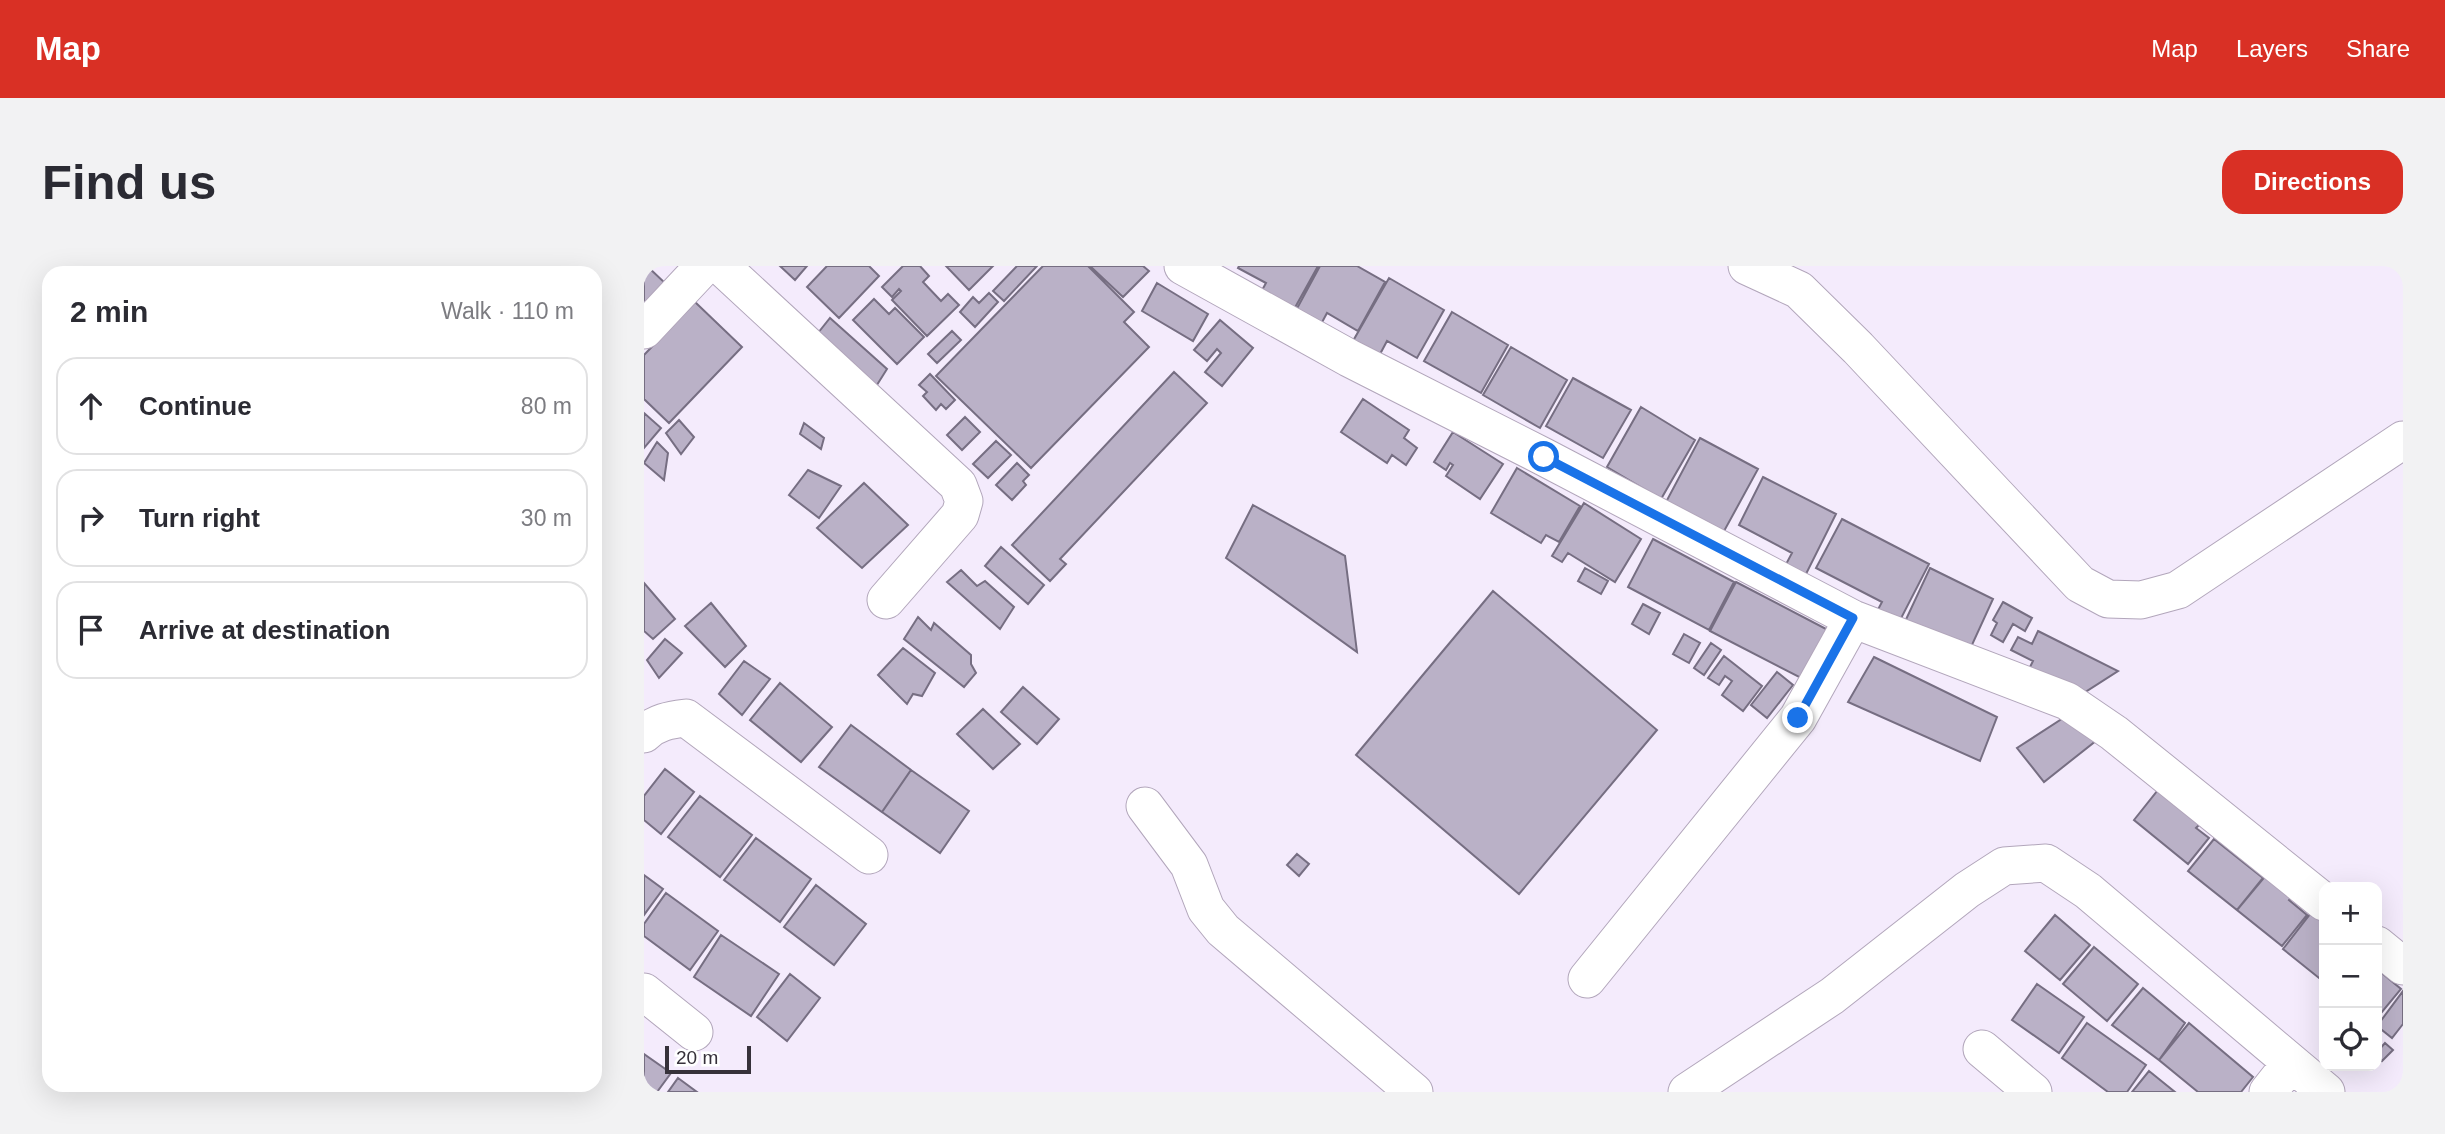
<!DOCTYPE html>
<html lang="en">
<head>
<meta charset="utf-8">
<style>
  body { margin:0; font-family:Helvetica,sans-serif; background:#f2f2f3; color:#2b2b33 }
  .controls { position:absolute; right:21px; bottom:21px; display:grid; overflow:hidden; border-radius:14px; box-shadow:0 7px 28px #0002 }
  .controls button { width:63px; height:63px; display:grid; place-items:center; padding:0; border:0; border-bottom:2px solid #e1e1e2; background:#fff; color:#2b2b33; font:35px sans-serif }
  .scale { position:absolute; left:21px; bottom:18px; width:86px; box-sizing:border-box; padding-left:7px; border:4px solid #36313a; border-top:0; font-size:19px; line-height:24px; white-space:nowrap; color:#36313a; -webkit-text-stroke:5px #fff; paint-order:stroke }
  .stop { position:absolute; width:21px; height:21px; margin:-16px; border:5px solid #1a73e8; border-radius:50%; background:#fff }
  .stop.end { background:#1a73e8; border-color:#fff; box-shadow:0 2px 7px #0008 }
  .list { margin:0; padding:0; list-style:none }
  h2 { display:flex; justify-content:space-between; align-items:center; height:91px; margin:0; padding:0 28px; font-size:30px }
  h2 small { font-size:23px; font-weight:400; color:#7c7c81 }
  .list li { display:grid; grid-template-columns:46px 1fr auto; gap:21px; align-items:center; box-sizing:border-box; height:98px; margin:0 14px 14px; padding:0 14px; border:2px solid #e1e1e2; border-radius:21px }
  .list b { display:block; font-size:26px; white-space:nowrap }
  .list em { font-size:23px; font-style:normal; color:#7c7c81 }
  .icon { flex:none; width:38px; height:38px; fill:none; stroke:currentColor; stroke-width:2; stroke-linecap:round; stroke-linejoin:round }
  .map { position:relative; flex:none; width:1759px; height:826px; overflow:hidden; border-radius:21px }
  header { display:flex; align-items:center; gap:42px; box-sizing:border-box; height:98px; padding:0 35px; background:#d93025; color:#fff }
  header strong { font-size:33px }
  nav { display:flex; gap:38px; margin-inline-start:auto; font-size:24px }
  .intro { display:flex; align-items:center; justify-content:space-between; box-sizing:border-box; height:168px; padding:0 42px }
  h1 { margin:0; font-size:49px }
  .button { padding:18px 32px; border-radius:21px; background:#d93025; color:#fff; font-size:24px; font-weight:700 }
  main { display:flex; gap:42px; padding:0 42px }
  aside { flex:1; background:#fff; border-radius:21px; box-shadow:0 7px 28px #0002 }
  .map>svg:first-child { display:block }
  .building { fill:#bab1c7; stroke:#766e82; stroke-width:2 }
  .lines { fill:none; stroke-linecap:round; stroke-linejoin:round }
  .minor-casing { stroke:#b2a6bb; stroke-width:39 }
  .minor { stroke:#fff; stroke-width:37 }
  .route { stroke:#1a73e8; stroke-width:9 }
</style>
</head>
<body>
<header>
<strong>Map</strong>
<nav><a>Map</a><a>Layers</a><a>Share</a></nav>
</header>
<div class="intro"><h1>Find us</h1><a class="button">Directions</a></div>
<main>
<aside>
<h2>2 min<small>Walk · 110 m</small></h2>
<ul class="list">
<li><svg class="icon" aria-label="ahead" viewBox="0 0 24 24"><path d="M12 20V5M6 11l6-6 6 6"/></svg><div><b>Continue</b></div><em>80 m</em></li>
<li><svg class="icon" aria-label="right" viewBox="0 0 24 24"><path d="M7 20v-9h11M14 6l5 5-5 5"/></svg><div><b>Turn right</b></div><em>30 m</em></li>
<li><svg class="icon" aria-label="arrive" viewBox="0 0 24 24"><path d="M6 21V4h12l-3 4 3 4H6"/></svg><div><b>Arrive at destination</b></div></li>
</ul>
</aside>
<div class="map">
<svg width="1759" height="826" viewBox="0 0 1759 826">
  <rect width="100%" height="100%" fill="#f4ebfc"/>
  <path class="building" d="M0 0H3L22 18 0 42Z
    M136 0H163L151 14Z
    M183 0H225L235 10 195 52 163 21Z
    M259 0H276L285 10 279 16 297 35 304 28 315 39 283 70 248 34 257 25 255 23 248 31 238 21Z
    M302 0H349L325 24Z
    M373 0H393L360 35 349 25Z
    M399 0H444L490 46 480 56 505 81 387 202 292 110Z
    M446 0H499L505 5 479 31Z
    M595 0H674L648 47 616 28 622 17 594 2Z
    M676 0H713L741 16 714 65 683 47 675 62 650 48Z
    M745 12 800 44 773 92 743 75 735 90 709 75Z
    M513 17 564 48 549 75 498 45Z
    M345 27 354 36 331 61 316 46 329 31 335 37Z
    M230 33 245 48 251 42 280 71 253 98 209 54Z
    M51 36 98 81 25 157 0 133V89Z
    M808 46 864 79 837 127 780 95Z
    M186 52 243 103 231 122 170 72Z
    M576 54 609 82 578 120 561 106 577 87 573 83 563 95 550 84Z
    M308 65 317 74 293 97 284 88Z
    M867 81 923 114 896 162 839 129Z
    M530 106 563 137 416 293 422 298 406 315 368 279Z
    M286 108 311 134 302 143 297 138 292 144 279 130 283 126 275 119Z
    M929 112 987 144 959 192 902 160Z
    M719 133 765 164 760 172 773 182 762 199 748 189 743 197 697 166Z
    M997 141 1051 174 1017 233 963 201Z
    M0 147 17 162 0 182Z
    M321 151 336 166 318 184 303 169Z
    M35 154 50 171 37 188 22 167Z
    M160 157 180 172 177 183 156 168Z
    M809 166 859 198 836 233 802 210 809 199 806 197 802 204 790 196Z
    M1056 172 1114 203 1079 267 1022 236Z
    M352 175 367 189 344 212 329 198Z
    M13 176 24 187 20 214 0 197Z
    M373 197 385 209 379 215 382 219 368 234 352 219Z
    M873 202 936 240 915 276 902 269 897 277 847 247Z
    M164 204 197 220 175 252 145 229Z
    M1119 211 1192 248 1160 312 1140 302 1148 287 1095 259Z
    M220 217 264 259 218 302 173 262Z
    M940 237 997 273 971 316 924 287 918 296 908 290Z
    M609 239 701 290 713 386 582 292Z
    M1198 253 1285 298 1251 364 1229 353 1238 336 1172 302Z
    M1009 273 1090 316 1065 364 984 321Z
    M357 281 400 319 384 338 341 300Z
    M941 302 964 315 957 328 934 315Z
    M1286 302 1349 333 1322 392 1258 362Z
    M317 304 333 320 341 315 370 341 356 363 303 316Z
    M1092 316 1184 364 1159 413 1066 365Z
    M0 317 31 353 9 373 0 365Z
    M849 325 1013 464 875 628 712 489Z
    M1359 336 1388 352 1381 365 1369 358 1359 376 1347 369 1353 357 1349 354Z
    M67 337 102 380 81 401 41 360Z
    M999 338 1016 347 1005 368 988 358Z
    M274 351 287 364 290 357 327 389V398L332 407 320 421 260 373Z
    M1394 365 1474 405 1435 430 1384 405 1389 395 1367 384 1374 371 1388 378Z
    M1040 368 1056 377 1045 397 1029 388Z
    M21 373 38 387 15 412 3 394Z
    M1067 377 1077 384 1060 409 1050 402Z
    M259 382 291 407 278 430 269 428 263 438 234 409Z
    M1080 390 1118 420 1099 445 1078 429 1088 415 1081 410 1075 419 1064 412Z
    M1230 391 1353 451 1336 495 1204 436Z
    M100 395 126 413 98 449 75 428Z
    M1133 406 1149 419 1123 452 1107 439Z
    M136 417 188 461 157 496 106 454Z
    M379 421 415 453 393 478 357 446Z
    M339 443 376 478 349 503 313 468Z
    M1430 445 1453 474 1400 516 1373 482Z
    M207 459 267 504 238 546 175 501Z
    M21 503 50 526 17 568 0 554V530Z
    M267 504 325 545 296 587 238 546Z
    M1514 524 1556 558 1552 562 1565 572 1544 598 1490 554Z
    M56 530 108 569 76 611 24 571Z
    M112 572 167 613 136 656 80 614Z
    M1570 573 1619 612 1593 644 1544 605Z
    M653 588 665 598 655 610 643 599Z
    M1623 608 1649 629 1645 634 1663 649 1638 680 1593 644Z
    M0 609 19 623 0 649Z
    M172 619 222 658 190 699 140 661Z
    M22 627 74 665 46 704 0 670V658Z
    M1667 647 1680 657V716L1639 683Z
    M1411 649 1446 679 1416 714 1381 685Z
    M77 669 135 708 107 750 50 711Z
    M1450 681 1494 718 1463 755 1419 718Z
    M1733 703 1757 723 1733 752Z
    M146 708 176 732 143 775 113 751Z
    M1393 718 1440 751 1415 787 1368 754Z
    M1499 722 1541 757 1515 794 1468 759Z
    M1759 725V758L1748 772 1733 760Z
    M1443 757 1502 799 1483 826H1464L1418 792Z
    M1545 757 1609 811 1597 826H1554L1515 794Z
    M1741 777 1749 784 1738 795 1733 790V786Z
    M0 788 27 807 13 826H0Z
    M1505 805 1531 826H1488Z
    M34 812 53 826H24Z"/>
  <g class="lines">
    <g class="minor-casing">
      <path id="minor" d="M77 0 314 219 320 235 316 249 242 334
        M539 0 705 92 900 191 1209 353 1423 435 1470 467 1680 636
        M1103 0 1155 24 1214 82 1436 318 1464 333 1497 334 1534 324 1759 174
        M0 64 60 0
        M0 468C12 456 26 454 42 452L225 589
        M501 540 545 599 562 643 579 664 770 826
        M1733 679 1759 700
        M943 713 1154 452 1209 353
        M0 726 50 766
        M1338 783 1389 826
        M1043 826 1188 730 1323 624 1360 600 1402 597 1444 625 1682 826
        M1624 826 1647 797"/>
    </g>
    <use href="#minor" class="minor"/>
  </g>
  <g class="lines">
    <path class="route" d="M900 191 1209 352 1154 452"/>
  </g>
</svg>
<div class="controls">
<button>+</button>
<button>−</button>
<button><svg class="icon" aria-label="locate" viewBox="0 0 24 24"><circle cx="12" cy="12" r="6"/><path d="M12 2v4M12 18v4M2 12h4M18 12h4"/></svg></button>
</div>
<div class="scale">20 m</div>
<div class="stop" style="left:900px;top:191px"></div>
<div class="stop end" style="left:1154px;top:452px"></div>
</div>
</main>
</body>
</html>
